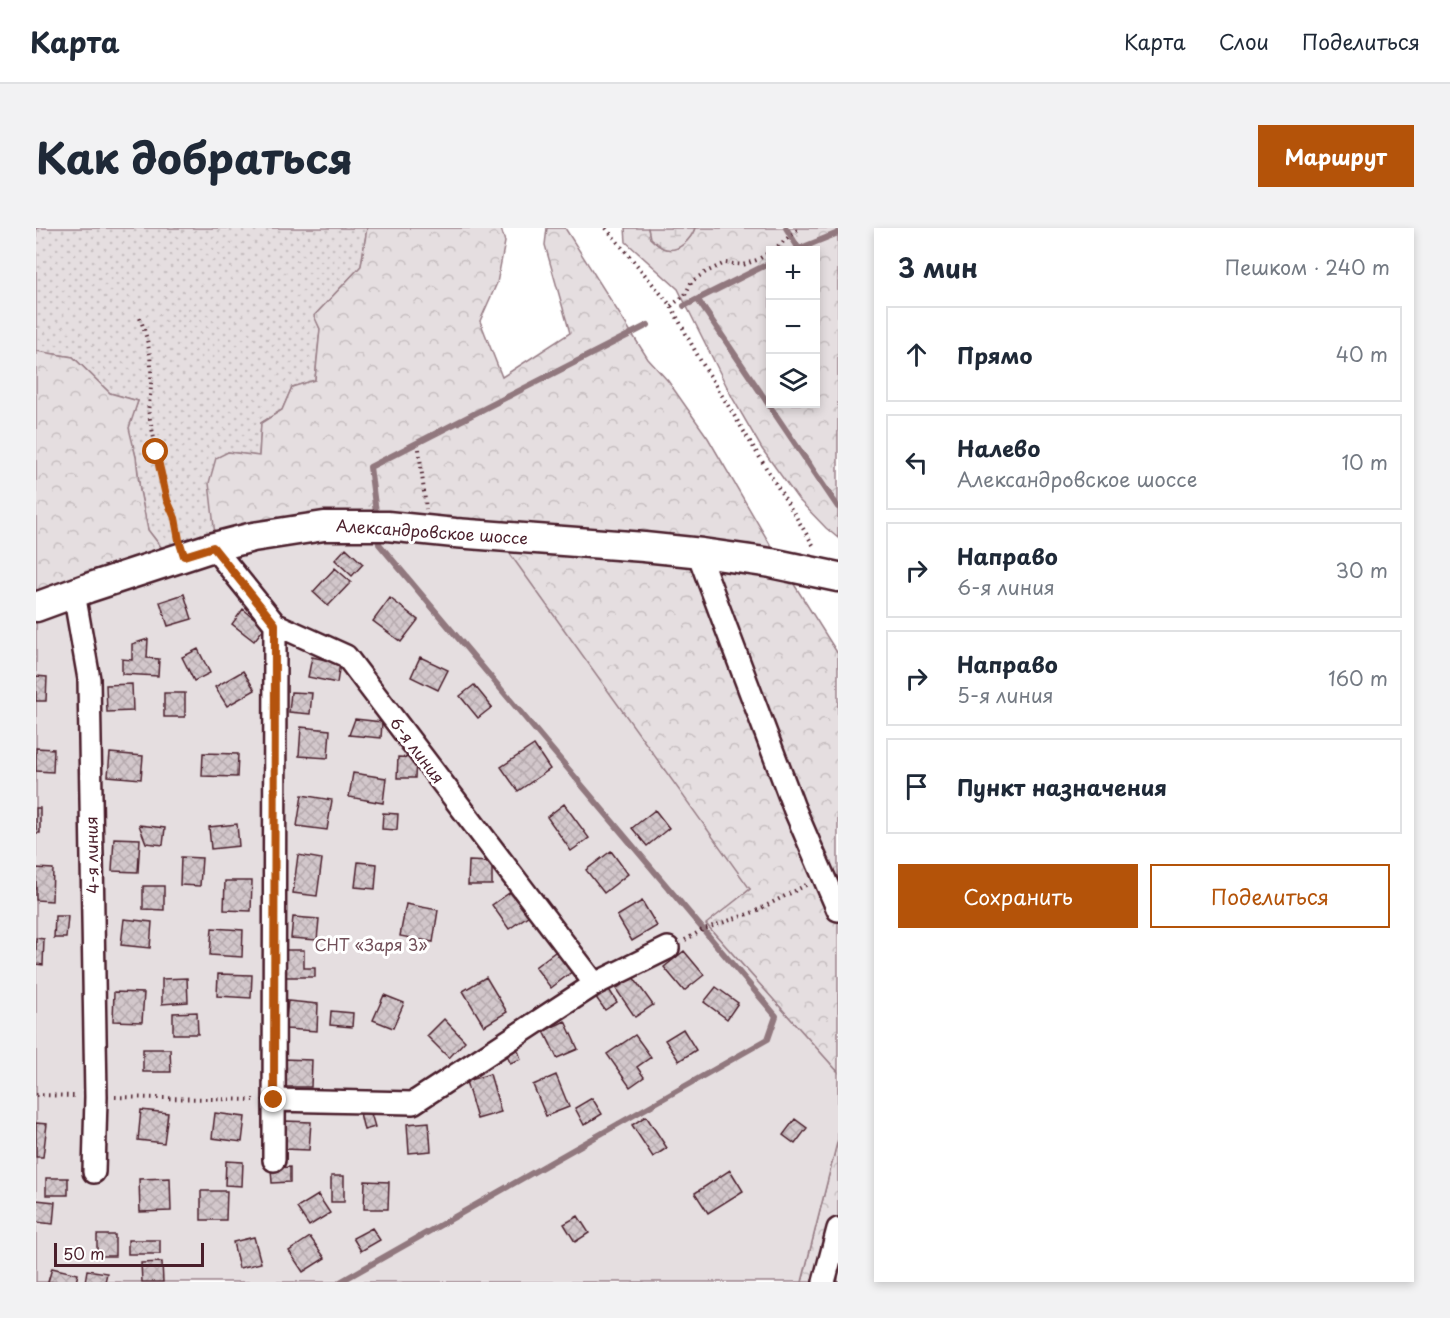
<!DOCTYPE html>
<html lang="ru">
<head>
<meta charset="utf-8">
<style>
  body { margin:0; font-family:"Playpen Sans",sans-serif; background:#f2f2f3; color:#1f2937 }
  .controls { position:absolute; right:18px; top:18px; display:grid; overflow:hidden; border-radius:0px; box-shadow:0 3px 9px #0003 }
  .controls button { width:54px; height:54px; display:grid; place-items:center; padding:0; border:0; border-bottom:2px solid #e0e1e3; background:#fff; color:#1f2937; font:30px sans-serif }
  .scale { position:absolute; left:18px; bottom:15px; width:150px; box-sizing:border-box; padding-left:6px; border:3px solid #4a1f2b; border-top:0; font-size:16px; line-height:21px; white-space:nowrap; color:#4a1f2b; -webkit-text-stroke:4px #fff; paint-order:stroke }
  .stop { position:absolute; width:18px; height:18px; margin:-14px; border:4px solid #b45309; border-radius:50%; background:#fff }
  .stop.end { background:#b45309; border-color:#fff; box-shadow:0 2px 6px #0008 }
  .list { margin:0; padding:0; list-style:none }
  h2 { display:flex; justify-content:space-between; align-items:center; height:78px; margin:0; padding:0 24px; font-size:26px }
  h2 small { font-size:20px; font-weight:400; color:#747a83 }
  .list li { display:grid; grid-template-columns:39px 1fr auto; gap:18px; align-items:center; box-sizing:border-box; height:96px; margin:0 12px 12px; padding:0 12px; border:2px solid #e0e1e3; border-radius:0px }
  .list b { display:block; font-size:22px; white-space:nowrap }
  .list p { margin:0; font-size:20px; white-space:nowrap; color:#747a83 }
  .list em { font-size:20px; font-style:normal; color:#747a83 }
  .actions { display:flex; gap:12px; padding:18px 24px }
  .actions a { flex:1; padding:14px 0; border:2px solid #b45309; border-radius:0px; text-align:center; font-size:21px; color:#b45309 }
  .actions .main { background:#b45309; color:#fff }
  .icon { flex:none; width:33px; height:33px; fill:none; stroke:currentColor; stroke-width:2; stroke-linecap:round; stroke-linejoin:round }
  .map { position:relative; flex:none; width:802px; height:1054px; overflow:hidden; border-radius:0px }
  header { display:flex; align-items:center; gap:36px; box-sizing:border-box; height:84px; padding:0 30px; background:#fff; border-bottom:2px solid #e0e1e3 }
  header strong { font-size:28px }
  nav { display:flex; gap:33px; margin-inline-start:auto; font-size:21px }
  .intro { display:flex; align-items:center; justify-content:space-between; box-sizing:border-box; height:144px; padding:0 36px }
  h1 { margin:0; font-size:42px }
  .button { padding:15px 27px; border-radius:0px; background:#b45309; color:#fff; font-size:21px; font-weight:700 }
  main { display:flex; gap:36px; padding:0 36px }
  aside { flex:1; background:#fff; border-radius:0px; box-shadow:0 3px 9px #0003 }
  .map>svg:first-child { display:block }
  .grass { fill:url(#grass-dots); stroke:#987e86; stroke-width:1.5 }
  .forest { fill:url(#forest-crowns); stroke:#987e86; stroke-width:1.5; fill-rule:evenodd }
  .wetland { fill:url(#wetland-marsh); stroke:#987e86; stroke-width:1.5 }
  .garden { fill:#e5dee0; stroke:#987e86; stroke-width:1.5 }
  .lines { fill:none; stroke-linecap:round; stroke-linejoin:round }
  .stream { stroke:#91787e; stroke-width:6 }
  .building { fill:url(#building-cross-hatch); stroke:#4a1f2b; stroke-width:1.5 }
  .street-casing { stroke:#4a1f2b; stroke-width:26 }
  .secondary-casing { stroke:#4a1f2b; stroke-width:33 }
  .path { stroke:#4a1f2b; stroke-width:4; stroke-dasharray:1.5 4.5; stroke-linecap:butt }
  .street { stroke:#fff; stroke-width:21 }
  .secondary { stroke:#fff; stroke-width:28 }
  .route { stroke:#b45309; stroke-width:8 }
  .labels { text-anchor:middle; stroke-width:6; stroke-linejoin:round; paint-order:stroke }
  .street-label { font-size:16px; fill:#4a1f2b; stroke:#fff }
  .park-label { font-size:16px; fill:#714f58; stroke:#fff }
</style>
</head>
<body>
<header>
<strong>Карта</strong>
<nav><a>Карта</a><a>Слои</a><a>Поделиться</a></nav>
</header>
<div class="intro"><h1>Как добраться</h1><a class="button">Маршрут</a></div>
<main>
<div class="map">
<svg width="802" height="1054" viewBox="0 0 802 1054">
  <defs>
    <pattern id="grass-dots" width="8" height="8" patternUnits="userSpaceOnUse" patternTransform="scale(1.5)"><rect width="8" height="8" fill="#e5dee0"/><path d="M2 2h.1M6 6h.1" fill="none" stroke="#c6bec0" stroke-width="1.8" stroke-linecap="round"/></pattern>
    <pattern id="forest-crowns" width="20" height="18" patternUnits="userSpaceOnUse" patternTransform="scale(1.5)"><rect width="20" height="18" fill="#e5dee0"/><path d="M2 6a3 3 0 1 1 6 0M12 15a3 3 0 1 1 6 0" fill="none" stroke="#c6bec0"/></pattern>
    <pattern id="wetland-marsh" width="20" height="14" patternUnits="userSpaceOnUse" patternTransform="scale(1.5)"><rect width="20" height="14" fill="#e5dee0"/><path d="M1 5h8M5 5V1M11 12h8M15 12V8" fill="none" stroke="#c6bec0"/></pattern>
    <pattern id="building-cross-hatch" width="8" height="8" patternUnits="userSpaceOnUse" patternTransform="scale(1.5)"><rect width="8" height="8" fill="#d2c7cb"/><path d="M0 0l8 8M0 8l8-8" fill="none" stroke="#b6aaae"/></pattern>
  </defs>
  <rect width="100%" height="100%" fill="#fff"/>
  <filter id="ink" filterUnits="userSpaceOnUse"><feTurbulence type="fractalNoise" baseFrequency=".0167" numOctaves="2"/><feDisplacementMap in="SourceGraphic" scale="12" xChannelSelector="R" yChannelSelector="G"/><feConvolveMatrix kernelMatrix="1 2 1 2 8 2 1 2 1" color-interpolation-filters="sRGB"/></filter>
  <g filter="url(#ink)">
    <path class="grass" d="M0 0H331L325 38 279 87 284 101 279 152 256 159 246 182 225 195 223 228 192 224 180 316 131 331 125 319 112 302 104 263 100 229 92 200 102 173 74 165 37 129 0 123Z"/>
    <path class="forest" d="M331 0H465L469 14 461 55 444 93 466 149 534 105 509 17 511 0H529L612 131 632 153 672 210 749 342 802 426V844L669 695 714 661 180 316 173 255 180 230 192 224 223 228 225 195 246 182 256 159 279 152 284 101 278 88 325 38Z
      M589 0H612L614 10C618 14 624 20 630 21 643 24 655 11 659 0H802V310L790 300 762 271 726 221 697 171 642 61 590 14ZM734 22H780V176H734Z
      M0 123 37 129 74 165 102 173 93 200 100 229 104 263 112 302 125 319 131 331 0 379Z
      M802 911V1054H766Z"/>
    <path class="wetland" d="M612 0H659C655 11 643 24 630 21 624 20 618 13 614 10Z"/>
    <path class="garden" d="M459 305 714 661 670 696 802 844V911L766 1054H0V379L180 316Z"/>
    <g class="lines">
      <path class="stream" d="M750 0 763 21
        M760 22 802 5
        M662 72 802 279
        M648 78 734 35
        M341 292 334 239 612 97
        M304 1054 732 811 740 788 343 316 342 305"/>
    </g>
    <path class="building" d="M310 320 327 336 316 348 299 332Z
      M299 340 315 354 292 378 277 364Z
      M148 366 156 391 132 398 124 374Z
      M354 370 382 392 365 414 337 393Z
      M207 381 229 399 218 413 196 396Z
      M112 411 111 430 123 431 122 448 86 446V431L96 432V416Z
      M162 421 174 445 158 453 146 429Z
      M276 429 304 435 301 455 272 449Z
      M384 429 412 442 402 462 375 449Z
      M207 443 219 462 191 478 179 459Z
      M0 448 11 449 10 473H0Z
      M96 456 97 483 71 484 70 457Z
      M438 457 456 479 442 490 424 468Z
      M255 464 276 465 274 486 253 484Z
      M128 465H149V489H128Z
      M319 491 346 494 345 510 313 507Z
      M265 499 294 502 292 530 263 528Z
      M498 517 514 541 482 563 465 539Z
      M0 520 18 521 17 544 0 543Z
      M74 525 107 528 105 551 72 548Z
      M167 525 202 526 201 549 166 548Z
      M362 529 380 530 379 550H361Z
      M317 545 350 550 347 575 313 569Z
      M266 567 296 572 291 602 261 598Z
      M528 576 553 610 535 623 511 589Z
      M0 580H4V605H0Z
      M619 582 633 600 611 618 596 600Z
      M347 585 362 586 361 602 346 601Z
      M201 596 203 618 175 621 173 599Z
      M103 597 129 600 127 617 110 615Z
      M78 610 104 611 102 644 76 643Z
      M575 623 592 646 568 665 550 642Z
      M262 627 286 631 281 668 257 665Z
      M145 629 166 630 164 658 144 657Z
      M433 633 456 634V657H432Z
      M322 634 341 636 339 661 319 659Z
      M0 640 17 641 16 673 0 672Z
      M189 653H216L215 683 188 682Z
      M107 658H128V682L107 681Z
      M479 661 496 685 473 701 456 677Z
      M606 673 621 698 596 713 581 688Z
      M370 676 402 682 397 714 364 708Z
      M19 688H32L30 710H18Z
      M257 689 283 691 281 712 255 710Z
      M88 691 116 694 114 720 85 717Z
      M176 700 207 702 206 729 174 727Z
      M0 710 8 711 7 737 0 736Z
      M523 721 538 742 515 760 499 739Z
      M247 722H268V740H279V749H247Z
      M648 723 668 747 648 763 628 739Z
      M182 746 216 747 215 770 181 768Z
      M450 749 471 784 448 798 427 763Z
      M597 749 617 777 599 789 580 761Z
      M151 750 152 774 126 776V751Z
      M680 759 702 775 691 791 668 774Z
      M572 760 581 774 569 782 559 768Z
      M78 764 108 765 106 794 77 793Z
      M348 767 368 775 357 800 337 792Z
      M252 773 282 776 281 803 249 801Z
      M295 783 317 785 316 799 294 797Z
      M161 784 162 806H137V785Z
      M408 791 429 813 413 830 391 808Z
      M529 793 542 821 521 830 508 803Z
      M647 801 660 822 643 833 629 812Z
      M599 807 615 829 601 839 608 849 594 859 571 826Z
      M480 817 485 831 474 835 469 821Z
      M107 821H134L135 844H107Z
      M246 831 276 832 275 859H246Z
      M454 846 465 884 441 891 430 853Z
      M520 847 533 879 510 888 497 857Z
      M556 870 566 886 548 897 539 880Z
      M105 882 132 885 128 915 102 912Z
      M334 882 339 899 328 902 324 885Z
      M179 885 209 889 206 914 176 910Z
      M610 888 631 920 617 929 596 897Z
      M759 891 771 900 759 916 747 907Z
      M249 893 275 894 273 922 248 921Z
      M393 894 395 923 373 925 371 896Z
      M0 895 11 896 7 929H0Z
      M190 933 207 934 206 958 189 957Z
      M254 939V954L236 955 235 940Z
      M694 942 707 963 672 985 659 965Z
      M295 948H308V974H295Z
      M10 950H32V967H10Z
      M134 950 135 983 104 984 103 951Z
      M329 953 353 954 352 981H328Z
      M165 963H191L190 992H165Z
      M282 967 294 985 273 998 261 980Z
      M0 972 19 974 17 996 0 994Z
      M542 988 553 1005 539 1014 528 996Z
      M336 1000 344 1012 325 1023 317 1010Z
      M61 1007H79V1028H61Z
      M218 1009 225 1035 203 1040 197 1014Z
      M274 1009 289 1030 267 1044 253 1023Z
      M92 1012H124V1026H92Z
      M126 1034 127 1054H106L105 1035Z
      M16 1040 42 1046 40 1054H12Z
      M51 1042 71 1045 69 1054H49Z"/>
    <g class="lines">
      <g class="street-casing">
        <path id="street" d="M177 319 239 396 310 428 559 756
          M662 325 758 580 802 682
          M38 365 53 451 60 869 58 944
          M238 872 377 875 559 756 632 720
          M238 932 239 396
          M788 1054 802 1001"/>
      </g>
      <g class="secondary-casing">
        <path id="secondary" d="M0 379 52 360 174 320 217 309 288 298H351L419 305 608 319 666 325 735 335 802 349"/>
      </g>
      <path class="path" d="M570 0 635 78 663 130 779 320
        M737 22 764 0
        M635 78 649 67 656 53 670 44 689 35 707 37 721 32 734 24
        M104 90C116 121 118 149 112 182L131 271 139 290 142 308
        M383 221 390 281
        M649 712 668 701 718 684 770 657
        M0 867 41 868
        M79 869 218 872"/>
      <use href="#street" class="street"/>
      <use href="#secondary" class="secondary"/>
    </g>
  </g>
  <g class="lines" filter="url(#ink)">
    <path class="route" d="M120 224 131 272 139 290 143 312 148 328 177 319 239 396 238 872"/>
  </g>
  <g class="labels">
    <g class="street-label">
      <text transform="translate(396 304) rotate(4)" y="6">Александровское шоссе</text>
      <text transform="translate(381 522) rotate(53)" y="6">6-я линия</text>
      <text transform="translate(56 627) rotate(-91)" y="6">4-я линия</text>
    </g>
    <g class="park-label">
      <text x="335" y="723">СНТ «Заря 3»</text>
    </g>
  </g>
</svg>
<div class="controls">
<button>+</button>
<button>−</button>
<button><svg class="icon" aria-label="layers" viewBox="0 0 24 24"><path d="M12 4l9 5-9 5-9-5zM3 14l9 5 9-5"/></svg></button>
</div>
<div class="scale">50 m</div>
<div class="stop" style="left:120px;top:224px"></div>
<div class="stop end" style="left:238px;top:872px"></div>
</div>
<aside>
<h2>3 мин<small>Пешком · 240 m</small></h2>
<ul class="list">
<li><svg class="icon" aria-label="ahead" viewBox="0 0 24 24"><path d="M12 20V5M6 11l6-6 6 6"/></svg><div><b>Прямо</b></div><em>40 m</em></li>
<li><svg class="icon" aria-label="left" viewBox="0 0 24 24"><path d="M17 20v-9H6M10 6l-5 5 5 5"/></svg><div><b>Налево</b><p>Александровское шоссе</p></div><em>10 m</em></li>
<li><svg class="icon" aria-label="right" viewBox="0 0 24 24"><path d="M7 20v-9h11M14 6l5 5-5 5"/></svg><div><b>Направо</b><p>6-я линия</p></div><em>30 m</em></li>
<li><svg class="icon" aria-label="right" viewBox="0 0 24 24"><path d="M7 20v-9h11M14 6l5 5-5 5"/></svg><div><b>Направо</b><p>5-я линия</p></div><em>160 m</em></li>
<li><svg class="icon" aria-label="arrive" viewBox="0 0 24 24"><path d="M6 21V4h12l-3 4 3 4H6"/></svg><div><b>Пункт назначения</b></div></li>
</ul>
<div class="actions"><a class="main">Сохранить</a><a>Поделиться</a></div>
</aside>
</main>
</body>
</html>
